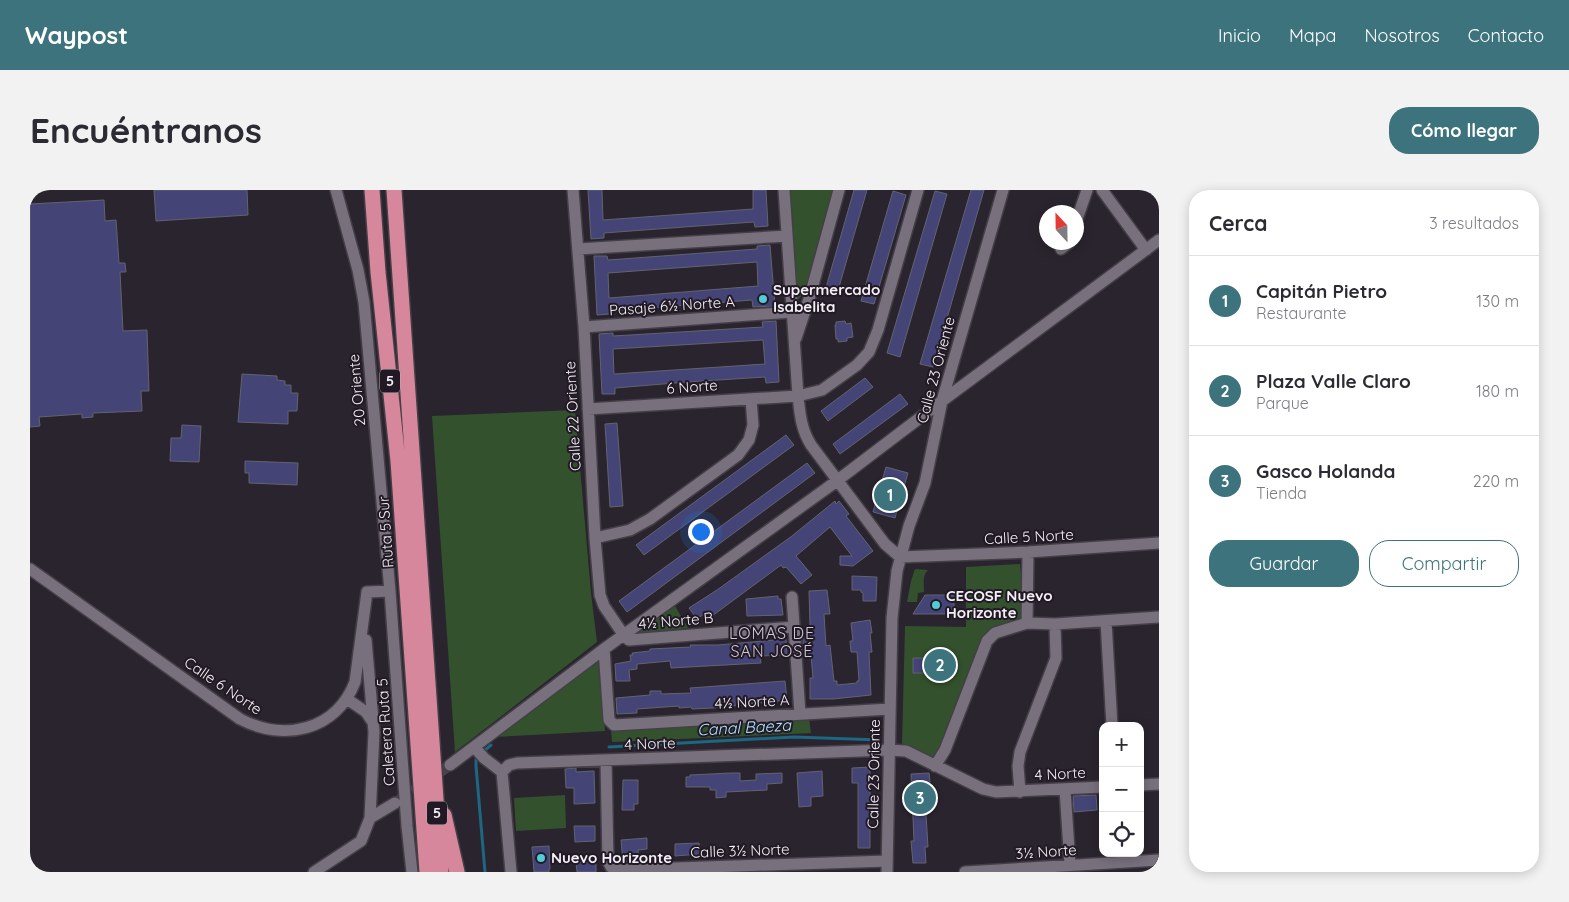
<!DOCTYPE html>
<html lang="es">
<head>
<meta charset="utf-8">
<style>
  body { margin:0; font-family:Quicksand,sans-serif; background:#f2f2f3; color:#2b2b33 }
  .controls { position:absolute; right:15px; bottom:15px; display:grid; overflow:hidden; border-radius:10px; box-shadow:0 2px 12px #0003 }
  .controls button { width:45px; height:45px; display:grid; place-items:center; padding:0; border:0; border-bottom:1px solid #e1e1e2; background:#fff; color:#2b2b33; font:25px sans-serif }
  .compass { position:absolute; left:1009px; top:15px; width:45px; height:45px; border-radius:50%; background:#fff; box-shadow:0 2px 12px #0003; rotate:338deg }
  .you { position:absolute; left:670px; top:341px; width:18px; height:18px; margin:-12px; border:4px solid #fff; border-radius:50%; background:#1a73e8; box-shadow:0 0 0 8px #1a73e833 }
  .badge { display:grid; place-items:center; width:32px; height:32px; border-radius:50%; background:#3d737d; color:#fff; font-size:16px; font-weight:700 }
  .pin { position:absolute; translate:-50% -50%; border:2px solid #fff; box-shadow:0 1px 5px #0006 }
  .list { margin:0; padding:0; list-style:none }
  h2 { display:flex; justify-content:space-between; align-items:center; height:65px; margin:0; padding:0 20px; font-size:21px }
  h2 small { font-size:16px; font-weight:400; color:#7c7c81 }
  .list li { display:grid; grid-template-columns:32px 1fr auto; gap:15px; align-items:center; box-sizing:border-box; height:90px; padding:0 20px; border-top:1px solid #e1e1e2 }
  .list b { display:block; font-size:19px; white-space:nowrap }
  .list p { margin:0; font-size:16px; white-space:nowrap; color:#7c7c81 }
  .list em { font-size:16px; font-style:normal; color:#7c7c81 }
  .actions { display:flex; gap:10px; padding:15px 20px }
  .actions a { flex:1; padding:11px 0; border:1px solid #3d737d; border-radius:20px; text-align:center; font-size:18px; color:#3d737d }
  .actions .main { background:#3d737d; color:#fff }
  .icon { flex:none; width:28px; height:28px; fill:none; stroke:currentColor; stroke-width:2; stroke-linecap:round; stroke-linejoin:round }
  .map { position:relative; flex:none; width:1129px; height:682px; overflow:hidden; border-radius:20px }
  header { display:flex; align-items:center; gap:30px; box-sizing:border-box; height:70px; padding:0 25px; background:#3d737d; color:#fff }
  header strong { font-size:24px }
  nav { display:flex; gap:28px; margin-inline-start:auto; font-size:18px }
  .intro { display:flex; align-items:center; justify-content:space-between; box-sizing:border-box; height:120px; padding:0 30px }
  h1 { margin:0; font-size:35px }
  .button { padding:12px 22px; border-radius:20px; background:#3d737d; color:#fff; font-size:18px; font-weight:700 }
  main { display:flex; gap:30px; padding:0 30px }
  aside { flex:1; background:#fff; border-radius:20px; box-shadow:0 2px 12px #0003 }
  .map>svg:first-child { display:block }
  .green { fill:#33512d }
  .lines { fill:none; stroke-linecap:round; stroke-linejoin:round }
  .stream { stroke:#1c6781; stroke-width:3 }
  .building { fill:#444576; stroke:#626370; fill-rule:evenodd }
  .minor-tunnel { stroke:#48424c; stroke-width:11; stroke-dasharray:11 5.5; stroke-linecap:butt }
  .minor-casing { stroke:#443f47; stroke-width:14 }
  .highway-casing { stroke:#443f47; stroke-width:18 }
  .minor { stroke:#78707d; stroke-width:11 }
  .highway { stroke:#d7879c; stroke-width:15 }
  .poi-dot { fill:#52cbd7; stroke:#211a24; stroke-width:2 }
  .labels { text-anchor:middle; stroke-width:4; stroke-linejoin:round; paint-order:stroke }
  .shield { fill:#211a24; stroke:#b5afb7; stroke-width:1 }
  .shield-label { font-size:14px; font-weight:bold; fill:#f4eff6 }
  .poi-label { font-size:15px; font-weight:bold; fill:#f4eff6; stroke:#211a24; text-anchor:start }
  .street-label { font-size:15px; fill:#f4eff6; stroke:#211a24 }
  .neighbourhood-label { font-size:16px; letter-spacing:1px; fill:#d1c8d6; stroke:#211a24 }
  .water-label { font-size:16px; font-style:italic; fill:#ade6fe; stroke:#211a24 }
</style>
</head>
<body>
<header>
<strong>Waypost</strong>
<nav><a>Inicio</a><a>Mapa</a><a>Nosotros</a><a>Contacto</a></nav>
</header>
<div class="intro"><h1>Encuéntranos</h1><a class="button">Cómo llegar</a></div>
<main>
<div class="map">
<svg width="1129" height="682" viewBox="0 0 1129 682">
  <rect width="100%" height="100%" fill="#2a242e"/>
  <path class="green" d="M759 0H805L775 102 764 114Z
    M545 220 561 403 567 452 425 562 402 226Z
    M990 374 996 434 964 442 906 570 872 554 875 436 936 437V377Z
    M885 379 898 380C892 386 894 394 894 402L888 403 887 412H877L881 391Z
    M645 416 658 438 606 444Z
    M570 469 575 541 465 547Z
    M779 528 781 543 582 552 581 539Z
    M535 605 536 638 486 641 484 608Z"/>
  <g class="lines">
    <path class="stream" d="M579 557 764 547 850 550
      M453 562 461 555
      M449 566 446 570V576L455 682"/>
  </g>
  <path class="building" d="M124 0H217L218 25 126 31Z
    M558 0H572L573 30 723 19V0H736L738 36 725 37 724 32 654 37 574 43V48L561 49Z
    M824 0H837L807 104 795 101Z
    M941 0H954L903 177 890 174Z
    M863 1 876 5 844 114 831 111Z
    M905 1 917 4 870 167 857 163Z
    M74 10 75 31 86 30 89 73H95L96 82H90L93 141 117 140 119 201H111L112 221 63 223V227L52 228V224L9 227 10 236 0 237V14Z
    M740 55 745 116 723 117 722 110 580 121V124L567 125 564 66H577L578 70 727 59V56ZM727 72 728 96 579 108 578 83Z
    M746 131 749 192 736 193 735 187 657 192 585 198V204H572L569 144 583 143V146L733 137 732 132ZM733 150 735 174 584 184 583 159Z
    M815 131 816 134 821 133 823 147 817 148V151L808 152V149H806L805 135H806V132Z
    M212 184 247 186V190L255 191V195H261V203H268L267 221H258V234L208 232Z
    M835 188 843 197 798 231 791 221Z
    M870 204 878 214 810 264 803 254Z
    M587 233 593 316 580 317 575 234Z
    M152 235 171 236 169 272 140 271 141 248H151Z
    M756 245 764 255 614 365 606 355Z
    M215 271 268 273 267 295 219 293V283H215Z
    M777 273 785 283 597 422 589 411Z
    M856 277 878 283 865 328 843 322Z
    M805 311 806 314 809 311 819 324 816 326 843 361 823 376 810 375V366H822L800 337 766 366 782 385 771 394 756 377 753 378 751 375 678 429 674 424 667 429 659 418 687 400 762 346Z
    M822 386 847 387 846 411H833V403L831 402V400H822Z
    M797 400 800 424H794L796 456 800 455 804 491H807V495L827 493V491H829L827 462H821L820 451H823L821 433 840 430 842 443H840L842 462H839L841 505 803 509H780V488H783L781 466 774 467 773 458V441H780V435L779 401Z
    M895 405H924V424H883Z
    M748 406V409H751L753 425 717 426 716 409Z
    M756 449 757 465 730 466 731 473 641 478 640 471 607 474V479L599 480 600 491H586L585 474 601 471 600 465H603L602 463 620 461V459L661 457 660 455H688Z
    M883 468H896V483H883Z
    M755 491 757 510 683 518 662 519 661 517 649 518V516L607 519V523L587 524 586 508 620 505V501H631V504L661 503 660 498Z
    M840 577V658H828V593H822V578Z
    M546 578V582L564 581 565 613 544 614V598H536L535 579Z
    M792 581 793 606 781 607V616L769 617 767 583Z
    M701 583H710V591L726 590V584L752 583V593L737 594V600L696 602V607L686 608V600H680V597H656V587H660V585Z
    M899 583 900 592 897 593 898 624H896L898 657H895L896 673H883L881 651H884L881 584Z
    M593 590H608V614H604V620H592Z
    M1066 605 1067 620 1044 622 1043 606Z
    M544 636H565V651L545 652Z
    M617 648V659L608 660 609 672H593L591 650Z
    M669 653 670 664 645 666V654Z
    M519 656 520 679H519V682H504L502 657Z
    M546 672H566V682H547Z"/>
  <g class="lines">
    <path class="minor-tunnel" d="M368 611 420 575"/>
    <g class="minor-casing">
      <path id="minor" d="M306 0 328 80 334 112 360 401 377 636 382 682
        M543 0 554 137 565 348 570 405 574 416 595 447 599 450 764 437
        M754 0 768 206C770 224 771 239 781 255L855 354 870 367
        M1072 0 1116 60
        M1046 32 1057 0
        M548 59 757 46
        M1031 59 1040 52
        M554 137 762 122
        M766 148 780 106 809 0
        M558 219 768 206 792 200 827 175 839 162 848 140 888 0
        M565 348 600 340 620 329 708 265 719 250 723 235 721 209
        M870 367 998 362 1129 353
        M0 379 210 529C254 552 306 541 325 492L337 402 360 401
        M762 407 770 524
        M1076 431 1082 536
        M997 433 998 362
        M336 450 344 542 340 628
        M574 459 579 530 584 535 860 519
        M317 509 336 522 342 531
        M444 557 454 568 472 582
        M576 571 578 671 581 677 588 680 857 671
        M420 575 574 459 804 293 912 211 1129 50
        M905 576 915 560 957 451 965 443 997 433 1025 434 1129 427
        M1110 595 1129 594
        M1035 599 1040 675
        M990 602 988 576 990 562 1026 468 1025 434
        M284 682 331 651 340 628 365 613
        M481 682 472 582 479 575 487 573 859 560 876 561 953 599 966 602 1073 597
        M857 682 862 428 867 381 879 336 895 293 912 211 973 0
        M935 682 1129 670"/>
    </g>
    <g class="highway-casing">
      <path id="highway" d="M342 0 348 82 368 271 397 682
        M364 0 411 682
        M414 625 427 682"/>
    </g>
    <use href="#minor" class="minor"/>
    <use href="#highway" class="highway"/>
  </g>
  <g class="poi-dot">
    <circle cx="733" cy="109" r="5"/>
    <circle cx="906" cy="415" r="5"/>
    <circle cx="511" cy="668" r="5"/>
  </g>
  <g class="labels">
    <g class="shield">
      <rect x="350" y="179.5" width="20" height="23" rx="4"/>
      <rect x="397" y="611.5" width="20" height="23" rx="4"/>
    </g>
    <g class="shield-label">
      <text x="360" y="196">5</text>
      <text x="407" y="628">5</text>
    </g>
    <g class="poi-label">
      <text x="743" y="105">Supermercado<tspan x="743" dy="17">Isabelita</tspan></text>
      <text x="916" y="411">CECOSF Nuevo<tspan x="916" dy="17">Horizonte</tspan></text>
      <text x="521" y="673">Nuevo Horizonte</text>
    </g>
    <g class="street-label">
      <text transform="translate(642 116) rotate(-4)" y="5">Pasaje 6½ Norte A</text>
      <text transform="translate(906 180) rotate(-75)" y="5">Calle 23 Oriente</text>
      <text transform="translate(662 197) rotate(-4)" y="5">6 Norte</text>
      <text transform="translate(327 200) rotate(-95)" y="5">20 Oriente</text>
      <text transform="translate(543 226) rotate(-93)" y="5">Calle 22 Oriente</text>
      <text transform="translate(356 342) rotate(-94)" y="5">Ruta 5 Sur</text>
      <text transform="translate(999 347) rotate(-3)" y="5">Calle 5 Norte</text>
      <text transform="translate(646 431) rotate(-5)" y="5">4½ Norte B</text>
      <text transform="translate(193 496) rotate(34)" y="5">Calle 6 Norte</text>
      <text transform="translate(722 512) rotate(-3)" y="5">4½ Norte A</text>
      <text transform="translate(356 542) rotate(-94)" y="5">Caletera Ruta 5</text>
      <text transform="translate(620 554) rotate(-2)" y="5">4 Norte</text>
      <text transform="translate(844 584) rotate(-89)" y="5">Calle 23 Oriente</text>
      <text transform="translate(1030 584) rotate(-3)" y="5">4 Norte</text>
      <text transform="translate(710 661) rotate(-2)" y="5">Calle 3½ Norte</text>
      <text transform="translate(1016 662) rotate(-4)" y="5">3½ Norte</text>
    </g>
    <g class="neighbourhood-label">
      <text x="742" y="449">LOMAS DE<tspan x="742" dy="18">SAN JOSÉ</tspan></text>
    </g>
    <g class="water-label">
      <text transform="translate(714 537) rotate(-3)" y="6">Canal Baeza</text>
    </g>
  </g>
</svg>
<div class="controls">
<button>+</button>
<button>−</button>
<button><svg class="icon" aria-label="locate" viewBox="0 0 24 24"><circle cx="12" cy="12" r="6"/><path d="M12 2v4M12 18v4M2 12h4M18 12h4"/></svg></button>
</div>
<svg class="compass" viewBox="-18 -18 36 36"><path d="M0-13l5 13h-10z" fill="#e53935"/><path d="M0 13l5-13h-10z" fill="#7c7c81"/></svg>
<div class="you"></div>
<div class="pin badge" style="left:860px;top:305px">1</div>
<div class="pin badge" style="left:910px;top:475px">2</div>
<div class="pin badge" style="left:890px;top:608px">3</div>
</div>
<aside>
<h2>Cerca<small>3 resultados</small></h2>
<ul class="list">
<li><span class="badge">1</span><div><b>Capitán Pietro</b><p>Restaurante</p></div><em>130 m</em></li>
<li><span class="badge">2</span><div><b>Plaza Valle Claro</b><p>Parque</p></div><em>180 m</em></li>
<li><span class="badge">3</span><div><b>Gasco Holanda</b><p>Tienda</p></div><em>220 m</em></li>
</ul>
<div class="actions"><a class="main">Guardar</a><a>Compartir</a></div>
</aside>
</main>
</body>
</html>
